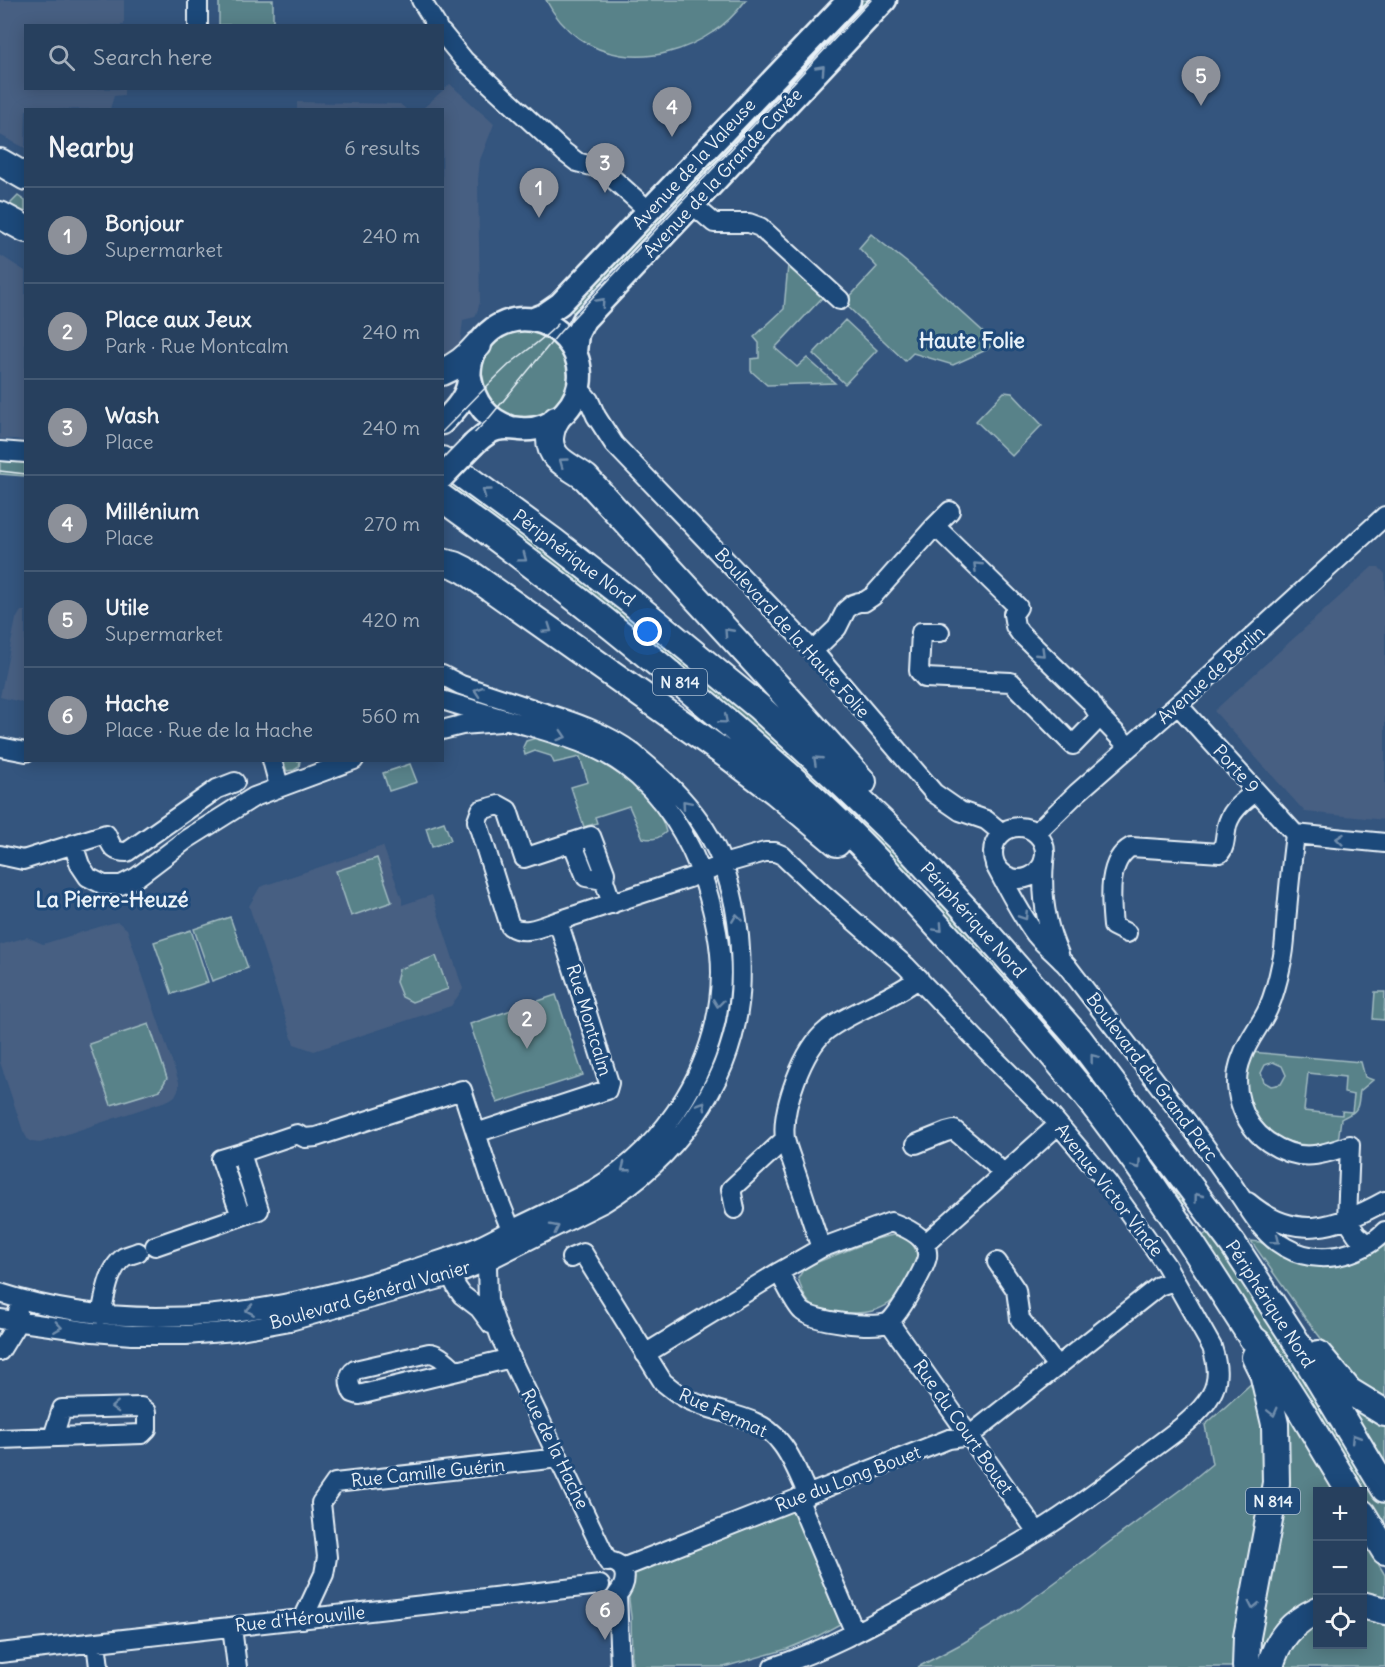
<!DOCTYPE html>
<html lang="en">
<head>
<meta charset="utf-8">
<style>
  body { margin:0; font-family:Delius,sans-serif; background:#2f4764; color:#f1f3f6 }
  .controls { position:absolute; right:18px; bottom:18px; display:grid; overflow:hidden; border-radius:0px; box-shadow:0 3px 15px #0003 }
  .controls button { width:54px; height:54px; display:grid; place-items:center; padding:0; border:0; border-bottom:2px solid #435973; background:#27405e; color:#f1f3f6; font:30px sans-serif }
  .you { position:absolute; left:648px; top:632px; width:21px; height:21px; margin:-15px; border:4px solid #fff; border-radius:50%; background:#1a73e8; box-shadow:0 0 0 9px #1a73e833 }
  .badge { display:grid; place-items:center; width:39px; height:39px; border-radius:50%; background:#8c9099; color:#fff; font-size:20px; font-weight:700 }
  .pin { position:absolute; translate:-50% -50px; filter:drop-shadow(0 2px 3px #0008) }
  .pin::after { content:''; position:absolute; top:32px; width:21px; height:18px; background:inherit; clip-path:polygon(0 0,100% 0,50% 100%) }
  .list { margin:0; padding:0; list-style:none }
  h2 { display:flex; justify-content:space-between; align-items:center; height:78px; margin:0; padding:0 24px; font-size:26px }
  h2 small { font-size:20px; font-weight:400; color:#a4afbc }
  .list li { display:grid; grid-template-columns:39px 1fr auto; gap:18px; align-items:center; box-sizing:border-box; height:96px; padding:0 24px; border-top:2px solid #435973 }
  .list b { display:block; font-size:22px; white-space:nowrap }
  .list p { margin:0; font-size:20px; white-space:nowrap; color:#a4afbc }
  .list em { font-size:20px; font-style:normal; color:#a4afbc }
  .icon { flex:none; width:33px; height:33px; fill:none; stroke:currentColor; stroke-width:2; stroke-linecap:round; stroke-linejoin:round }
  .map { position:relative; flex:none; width:1385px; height:1667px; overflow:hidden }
  .search { position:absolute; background:#27405e; box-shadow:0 3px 15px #0003; left:24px; top:24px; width:420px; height:66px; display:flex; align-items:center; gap:15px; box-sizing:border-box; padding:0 21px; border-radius:0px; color:#a4afbc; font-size:22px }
  .panel { position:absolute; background:#27405e; box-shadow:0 3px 15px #0003; left:24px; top:108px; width:420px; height:654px; border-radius:0px }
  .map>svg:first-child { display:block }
  .built { fill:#465f82 }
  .green { fill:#598289; stroke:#a0bac0; stroke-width:1.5; fill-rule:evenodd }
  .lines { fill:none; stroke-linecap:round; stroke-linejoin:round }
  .minor-casing { stroke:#e8f1f8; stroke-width:22 }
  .major-casing { stroke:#e8f1f8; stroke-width:27 }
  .highway-casing { stroke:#e8f1f8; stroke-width:30 }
  .minor { stroke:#1f4a7a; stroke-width:18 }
  .major { stroke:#1f4a7a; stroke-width:22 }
  .highway { stroke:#1f4a7a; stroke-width:26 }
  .tram { stroke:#e8f1f8; stroke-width:1.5 }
  .major-bridge-casing { stroke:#e8f1f8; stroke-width:27; stroke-linecap:butt }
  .major-bridge { stroke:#1f4a7a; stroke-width:22 }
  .oneway { stroke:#6f8dac }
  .labels { text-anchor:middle; stroke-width:6; stroke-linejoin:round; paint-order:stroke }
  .shield { fill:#1f4a7a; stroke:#acbfd2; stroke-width:1.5 }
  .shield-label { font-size:16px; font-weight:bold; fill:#e8f1f8 }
  .street-label { font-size:18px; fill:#e8f1f8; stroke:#1f4a7a }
  .quarter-label { font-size:21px; font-weight:bold; fill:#e8f1f8; stroke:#1f4a7a }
</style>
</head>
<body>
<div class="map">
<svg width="1385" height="1667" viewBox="0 0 1385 1667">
  <rect width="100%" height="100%" fill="#34557e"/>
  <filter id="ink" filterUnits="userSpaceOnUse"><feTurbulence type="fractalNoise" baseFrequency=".0167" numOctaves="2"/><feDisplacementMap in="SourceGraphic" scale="12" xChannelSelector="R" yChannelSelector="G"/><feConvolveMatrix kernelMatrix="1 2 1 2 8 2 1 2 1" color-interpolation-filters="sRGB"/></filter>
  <g filter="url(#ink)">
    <path class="built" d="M0 0H124V25L26 26V88L124 89V95L114 96 110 109 26 110 25 148 0 135Z
      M450 84 494 124 480 160 478 180 480 302 478 309 475 317 463 320 457 371H443L442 110H421Z
      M297 102 400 104 406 109H297Z
      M0 255 25 271V441L16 439H0Z
      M1372 567H1379L1385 574V820L1305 812 1214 711Z
      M21 611H25V703L0 697 16 619Z
      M383 846 402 899V905L432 895 463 989 451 1006 314 1051 294 1044 249 906 260 887Z
      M118 922 127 929 179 1082V1088L175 1096 169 1100 40 1143 32 1142 28 1140 23 1131 0 1062V945L27 937 43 944 112 923Z"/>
    <path class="green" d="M219 0H273V25H219Z
      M546 0H746C737 12 726 24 713 32 656 71 580 65 546 0Z
      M855 0H877L844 36 832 24Z
      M827 31 839 43 679 210 668 199Z
      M18 196 25 201V220L10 211 9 205Z
      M662 205 675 215 581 320 565 304Z
      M871 234 910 265 988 336 992 345 986 350 953 365 913 353 905 361 844 303 877 267 859 248Z
      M789 263 829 301V303L822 298 775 348 797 367 807 358 835 383 767 385 751 371V359L759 358V343L754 337 784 309 788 265Z
      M845 320 877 350 845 384 813 354Z
      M529 329 547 334 566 355 571 382 551 414 534 421 501 415 480 388V362L495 339 511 331Z
      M1004 392 1012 393 1042 425 1012 456 976 421Z
      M0 461 25 463V476L0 474Z
      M443 470 546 544 825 777 915 872 907 879 443 489Z
      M536 738C578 745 656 786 666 832 658 839 653 840 643 838L629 806 595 817 597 823 584 827 571 787 588 782 580 757 554 763 551 756 535 751 525 755 523 747 526 741Z
      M283 761V760L300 761 299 767 294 770 287 771Z
      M410 764 417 782 389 791 383 773Z
      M444 822 451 840 432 847 426 828Z
      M377 858 392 902 351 916 336 871Z
      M942 902 1006 963 1188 1198 1186 1203 1179 1206 937 910Z
      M230 917 248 968 212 981 194 929Z
      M191 930 208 982 172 994 154 942Z
      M436 956 448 989 412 1002 402 997 396 982 399 969Z
      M1375 992H1385L1384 1020 1373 1019Z
      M556 995 583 1075 497 1103 470 1024Z
      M149 1024 167 1078 160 1090 111 1105 89 1044Z
      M1250 1052 1361 1062 1365 1077 1373 1080 1360 1091C1358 1100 1360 1110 1350 1114 1347 1116 1344 1117 1341 1119L1338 1141C1301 1152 1264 1141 1250 1102 1248 1098 1246 1093 1245 1089 1244 1077 1247 1063 1250 1052ZM1273 1062 1282 1066 1286 1075 1281 1084 1271 1086 1264 1082 1261 1073 1265 1065ZM1308 1073 1345 1077 1344 1093 1354 1095 1352 1112 1342 1111V1115L1304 1111Z
      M1208 1232 1214 1233 1368 1474 1385 1503V1536L1363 1499 1362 1492 1200 1238Z
      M893 1235 907 1238C912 1244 917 1249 917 1257 917 1266 899 1294 892 1301 889 1304 881 1308 876 1310 862 1315 826 1314 813 1306 804 1300 801 1287 798 1278L805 1267 876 1239Z
      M1385 1238V1401L1365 1389 1337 1359 1306 1319 1251 1241 1260 1242 1293 1259Z
      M1263 1373 1275 1424 1246 1667H918L963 1643 1019 1609 1184 1487 1212 1464 1205 1425Z
      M1284 1404 1335 1491 1318 1492 1317 1602 1271 1645 1253 1667Z
      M1348 1405 1385 1425V1467Z
      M795 1510 839 1614 840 1624 818 1636 787 1649 724 1667H632L631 1617 626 1574Z
      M1362 1537 1385 1575V1604L1363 1598Z
      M1363 1615 1385 1621V1667H1281L1297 1634 1317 1621 1318 1644H1362Z"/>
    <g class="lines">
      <g class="minor-casing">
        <path id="minor" d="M198 0V26
          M421 0 437 26
          M442 33 464 60 564 152 577 162 602 169 649 211
          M693 205 714 223H749L760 227 840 300
          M578 387 589 400 596 416 614 444 813 651 934 793 960 811 986 820 1002 833
          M0 451 26 453
          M935 526 1018 607 1013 614 1015 626 1020 633 1090 701 1100 717 1129 747
          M940 632H921L919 671 925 678 1011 682 1073 745 1100 717
          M813 651 837 628 846 610 853 604 859 602H864L873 596 935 526 950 511
          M1178 705 1295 834
          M442 730 462 725 500 722
          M0 747 26 752
          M272 760 279 786
          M993 853a26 26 0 1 1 52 0a26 26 0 1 1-52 0Z
          M1036 833 1077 793 1191 693 1385 516
          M1295 834C1292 859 1289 885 1287 911 1285 929 1286 948 1281 965 1278 980 1274 995 1268 1009 1261 1025 1248 1039 1242 1057 1230 1086 1241 1123 1268 1142 1298 1162 1318 1157 1350 1145L1347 1220 1357 1235 1368 1244
          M1295 834 1385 843
          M572 842 586 877 604 880
          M73 844 80 865 88 877 104 885H121L137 877 187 839 254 797 354 760
          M0 855 23 860 106 834C112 846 112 852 127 852L217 789 235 782
          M1044 862C1041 895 1045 924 1059 954
          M995 865C1008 889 1020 914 1036 935 1044 945 1054 952 1062 961 1067 965 1070 970 1074 975 1112 1024 1150 1073 1188 1123 1205 1146 1222 1169 1238 1193 1252 1213 1263 1235 1285 1247 1318 1266 1359 1257 1385 1231
          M558 921C543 926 524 936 510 926L477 821 481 810 499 805 508 810 524 858 591 836 605 873 604 880 612 904
          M1127 933 1113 926C1111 902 1106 861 1131 847L1220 853C1227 845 1224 830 1229 820 1234 807 1247 799 1256 791
          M476 1133 493 1185 511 1230
          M916 1144 946 1132 954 1130 992 1162 1003 1174
          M1248 1202C1295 1242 1336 1228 1385 1201
          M735 1209 731 1189 785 1139
          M241 1216 221 1159 241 1153
          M891 1222C902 1226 919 1233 925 1244 926 1246 928 1255 927 1257 925 1268 897 1319 887 1323 872 1328 814 1322 802 1311 795 1305 784 1281 779 1272L821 1248Z
          M925 1244 1058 1125
          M155 1246 259 1210 241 1153 297 1134 305 1138 316 1137 462 1090 476 1133 607 1090 609 1083 558 921 701 874 723 864 765 852H775L782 855 822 893 906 966 987 1051 1047 1111 1107 1182 1166 1265 1212 1347C1217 1363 1220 1379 1211 1395 1198 1418 1168 1437 1147 1453 1112 1481 1075 1509 1036 1533 998 1557 957 1578 917 1600 871 1625 824 1651 773 1667
          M821 1248C812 1222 804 1196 795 1170 792 1160 787 1149 785 1139 781 1109 803 1049 827 1030 855 1009 891 1000 919 978
          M479 1253 487 1266 488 1301 500 1336 608 1562
          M571 1258 583 1253 663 1382C674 1391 684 1399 698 1404 725 1415 761 1416 780 1442 792 1456 800 1478 808 1495
          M997 1262 1016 1290 1020 1319 1057 1366
          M449 1265 451 1276 457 1288 462 1295 479 1308 491 1324
          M0 1293C139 1338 279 1314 414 1269 434 1262 455 1256 475 1248 487 1243 499 1236 511 1230 539 1217 566 1203 593 1190 668 1145 720 1062 721 973 721 943 714 913 705 884 690 839 664 795 625 766 597 745 562 736 529 726 500 718 471 709 442 700
          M101 1315C105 1297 108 1269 124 1257 128 1255 134 1254 138 1252
          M0 1319 93 1332 132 1335H186L235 1331 290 1321 451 1276 485 1262 603 1203C673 1161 729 1087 739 1004 742 981 741 959 739 936 735 898 726 861 705 829 687 800 660 775 633 753 606 732 571 721 539 711 513 702 487 694 461 685L442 675
          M889 1322 1037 1532
          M0 1351 14 1328 18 1312
          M645 1354 779 1272
          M457 1371C449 1365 439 1353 429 1353L355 1370C347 1375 349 1385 353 1393L359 1395 367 1393 511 1358
          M0 1439 142 1434 147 1429V1412L141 1407 62 1409 53 1437
          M798 1498 855 1633
          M613 1562C629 1567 627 1584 617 1595L620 1667
          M622 1568 949 1439 969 1436 1159 1286 1174 1281
          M303 1619 324 1574 327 1557 321 1503 335 1483 559 1458
          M232 1627 237 1667
          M96 1642 99 1667
          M0 1653 600 1585"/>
      </g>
      <g class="major-casing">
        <path id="major" d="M531 320 544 315 560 304 849 0
          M575 352 577 334 584 320 885 0
          M470 378C474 403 486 419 511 428
          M442 423C453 412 464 401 468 386 470 379 469 374 470 367 472 352 481 338 493 329 547 293 609 364 565 412 554 424 536 431 520 429 512 428 505 427 497 429 488 431 481 438 474 444"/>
      </g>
      <g class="highway-casing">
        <path id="highway" d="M0 162 26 177
          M0 215 26 229
          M442 372C457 366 468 357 478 345
          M556 420C552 425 551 431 550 438 549 460 571 466 586 478L767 675 863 782
          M442 460 553 541 629 600 759 707 833 775 905 844 967 911 1079 1039 1233 1244 1292 1335 1385 1489
          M442 498C535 565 625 635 712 709 763 753 814 796 861 844 903 887 944 933 985 978 1026 1023 1066 1069 1103 1117 1157 1188 1204 1263 1252 1338L1258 1343 1302 1412 1350 1492
          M442 562 455 565 465 570 731 758 776 792 837 843
          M1318 1354 1349 1391 1385 1413
          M1362 1513 1385 1551
          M1362 1605 1385 1611
          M1246 1667 1247 1637 1276 1483 1275 1424 1263 1373 1255 1357
          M1270 1667C1277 1639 1292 1622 1318 1610"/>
      </g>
      <use href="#minor" class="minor"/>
      <use href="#major" class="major"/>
      <use href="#highway" class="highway"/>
      <path class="tram" d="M442 432C465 409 487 385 511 363 527 350 544 339 558 324
        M442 467 490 417 560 332 871 0
        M0 471 26 474"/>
      <g class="major-bridge-casing">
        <path id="major-bridge" d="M442 477 474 444"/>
      </g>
      <use href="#major-bridge" class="major-bridge"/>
    </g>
    <defs><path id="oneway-chevron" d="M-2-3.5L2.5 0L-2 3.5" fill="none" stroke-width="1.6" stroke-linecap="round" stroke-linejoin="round" transform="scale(1.5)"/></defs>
    <g class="oneway">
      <use href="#oneway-chevron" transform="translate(821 69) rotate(-47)"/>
      <use href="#oneway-chevron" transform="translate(601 302) rotate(-47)"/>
      <use href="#oneway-chevron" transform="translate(563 462) rotate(-144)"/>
      <use href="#oneway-chevron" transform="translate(486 492) rotate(-144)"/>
      <use href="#oneway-chevron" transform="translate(523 558) rotate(37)"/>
      <use href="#oneway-chevron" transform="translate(977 566) rotate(-136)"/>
      <use href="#oneway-chevron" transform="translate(548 629) rotate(35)"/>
      <use href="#oneway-chevron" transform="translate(728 632) rotate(-132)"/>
      <use href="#oneway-chevron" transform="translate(1041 653) rotate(44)"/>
      <use href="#oneway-chevron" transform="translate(478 691) rotate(-161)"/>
      <use href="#oneway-chevron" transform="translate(724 720) rotate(40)"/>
      <use href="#oneway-chevron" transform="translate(562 736) rotate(18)"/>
      <use href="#oneway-chevron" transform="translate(817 760) rotate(-137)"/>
      <use href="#oneway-chevron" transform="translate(686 804) rotate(-131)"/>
      <use href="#oneway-chevron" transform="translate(1340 839) rotate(-174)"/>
      <use href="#oneway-chevron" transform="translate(1024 916) rotate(57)"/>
      <use href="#oneway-chevron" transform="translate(737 918) rotate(-98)"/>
      <use href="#oneway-chevron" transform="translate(939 928) rotate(47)"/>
      <use href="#oneway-chevron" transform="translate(718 1003) rotate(97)"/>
      <use href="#oneway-chevron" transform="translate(1094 1058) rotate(-128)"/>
      <use href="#oneway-chevron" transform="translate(702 1105) rotate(-59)"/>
      <use href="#oneway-chevron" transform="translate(1137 1165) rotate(55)"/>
      <use href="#oneway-chevron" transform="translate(625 1168) rotate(142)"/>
      <use href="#oneway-chevron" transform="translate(1198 1197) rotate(-127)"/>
      <use href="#oneway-chevron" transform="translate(555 1228) rotate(-27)"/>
      <use href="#oneway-chevron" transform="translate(1276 1240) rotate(39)"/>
      <use href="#oneway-chevron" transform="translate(250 1310) rotate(171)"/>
      <use href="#oneway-chevron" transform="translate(58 1327) rotate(8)"/>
      <use href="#oneway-chevron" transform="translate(115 1407) rotate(178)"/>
      <use href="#oneway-chevron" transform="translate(1273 1412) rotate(76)"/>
      <use href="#oneway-chevron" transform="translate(1355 1438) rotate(-122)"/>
      <use href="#oneway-chevron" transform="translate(1253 1605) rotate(101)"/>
    </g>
  </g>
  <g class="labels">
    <g class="shield">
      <rect x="653" y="669" width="54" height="26" rx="4.5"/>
      <rect x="1246" y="1488" width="54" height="26" rx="4.5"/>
    </g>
    <g class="shield-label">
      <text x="680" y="688">N 814</text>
      <text x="1273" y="1507">N 814</text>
    </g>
    <g class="street-label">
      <text transform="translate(694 164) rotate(-47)" y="6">Avenue de la Valeuse</text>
      <text transform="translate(723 173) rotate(-47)" y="6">Avenue de la Grande Cavée</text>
      <text transform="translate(574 558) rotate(37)" y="6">Périphérique Nord</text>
      <text transform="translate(792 633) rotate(48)" y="6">Boulevard de la Haute Folie</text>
      <text transform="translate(1211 675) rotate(-42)" y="6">Avenue de Berlin</text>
      <text transform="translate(1236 769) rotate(48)" y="6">Porte 9</text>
      <text transform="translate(973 920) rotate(48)" y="6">Périphérique Nord</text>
      <text transform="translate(589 1020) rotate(73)" y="6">Rue Montcalm</text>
      <text transform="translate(1152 1077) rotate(53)" y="6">Boulevard du Grand Parc</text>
      <text transform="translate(1109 1190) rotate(52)" y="6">Avenue Victor Vinde</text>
      <text transform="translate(370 1295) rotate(-16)" y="6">Boulevard Général Vanier</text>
      <text transform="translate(1270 1304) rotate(57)" y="6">Périphérique Nord</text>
      <text transform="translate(723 1413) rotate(24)" y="6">Rue Fermat</text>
      <text transform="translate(963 1427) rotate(55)" y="6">Rue du Court Bouet</text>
      <text transform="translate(555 1449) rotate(64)" y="6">Rue de la Hache</text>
      <text transform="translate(428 1473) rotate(-6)" y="6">Rue Camille Guérin</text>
      <text transform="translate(848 1479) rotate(-21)" y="6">Rue du Long Bouet</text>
      <text transform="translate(300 1619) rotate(-6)" y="6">Rue d'Hérouville</text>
    </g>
    <g class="quarter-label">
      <text x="972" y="348">Haute Folie</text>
      <text x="112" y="907">La Pierre-Heuzé</text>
    </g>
  </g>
</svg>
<div class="controls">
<button>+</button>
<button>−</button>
<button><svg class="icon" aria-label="locate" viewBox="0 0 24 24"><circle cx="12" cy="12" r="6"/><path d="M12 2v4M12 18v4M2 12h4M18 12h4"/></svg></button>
</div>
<div class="you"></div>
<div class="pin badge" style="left:539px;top:218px">1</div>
<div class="pin badge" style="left:527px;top:1049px">2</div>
<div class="pin badge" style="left:605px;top:193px">3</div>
<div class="pin badge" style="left:672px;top:137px">4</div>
<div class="pin badge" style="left:1201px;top:106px">5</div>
<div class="pin badge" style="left:605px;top:1640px">6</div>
<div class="search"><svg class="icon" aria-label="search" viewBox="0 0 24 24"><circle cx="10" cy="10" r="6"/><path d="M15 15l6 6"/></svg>Search here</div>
<section class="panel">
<h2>Nearby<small>6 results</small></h2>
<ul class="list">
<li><span class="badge">1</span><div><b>Bonjour</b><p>Supermarket</p></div><em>240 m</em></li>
<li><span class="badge">2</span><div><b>Place aux Jeux</b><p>Park · Rue Montcalm</p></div><em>240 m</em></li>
<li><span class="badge">3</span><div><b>Wash</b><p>Place</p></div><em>240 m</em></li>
<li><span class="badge">4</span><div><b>Millénium</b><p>Place</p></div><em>270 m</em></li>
<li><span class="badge">5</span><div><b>Utile</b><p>Supermarket</p></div><em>420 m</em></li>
<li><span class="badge">6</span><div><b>Hache</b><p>Place · Rue de la Hache</p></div><em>560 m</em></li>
</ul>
</section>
</div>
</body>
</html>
